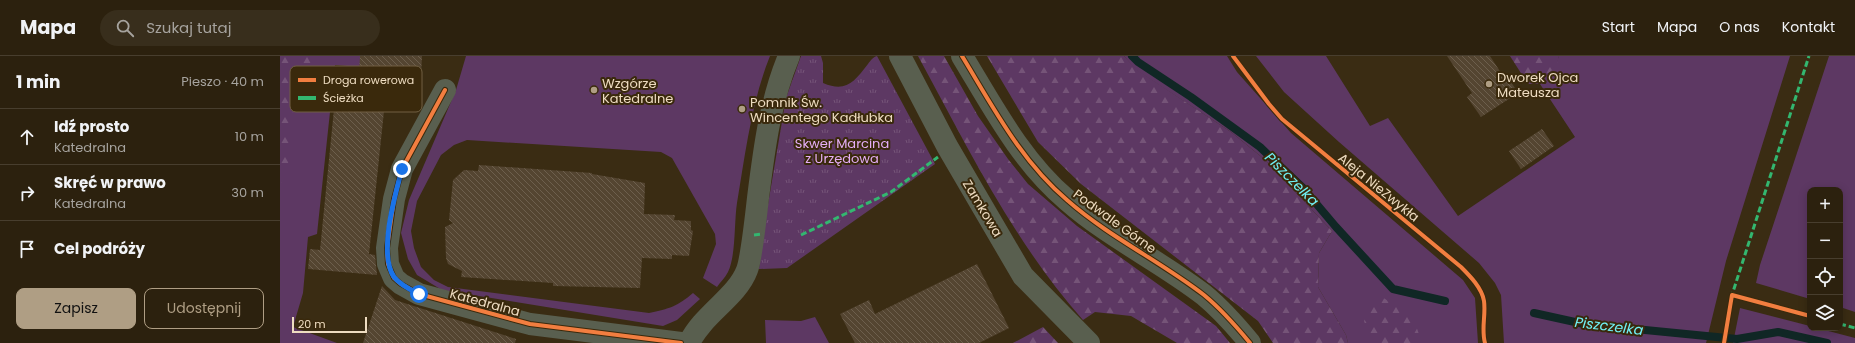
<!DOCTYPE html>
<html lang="pl">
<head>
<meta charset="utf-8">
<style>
  body { margin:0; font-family:Poppins,sans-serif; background:#382e1c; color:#f1f3f6 }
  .controls { position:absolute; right:12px; bottom:12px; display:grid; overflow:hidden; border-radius:8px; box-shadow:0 2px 10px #0003 }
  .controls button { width:36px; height:36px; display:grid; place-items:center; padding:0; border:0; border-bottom:1px solid #483e2e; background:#2c210e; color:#f1f3f6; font:20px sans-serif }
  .scale { position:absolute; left:12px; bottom:10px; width:75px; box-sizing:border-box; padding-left:4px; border:2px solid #eedcc1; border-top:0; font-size:11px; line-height:14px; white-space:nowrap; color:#eedcc1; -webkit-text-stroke:3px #3a290c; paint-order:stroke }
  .stop { position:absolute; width:12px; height:12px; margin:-9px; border:3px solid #1a73e8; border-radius:50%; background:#fff }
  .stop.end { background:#1a73e8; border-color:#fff; box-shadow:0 1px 4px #0008 }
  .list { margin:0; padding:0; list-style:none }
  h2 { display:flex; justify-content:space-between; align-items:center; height:52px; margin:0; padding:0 16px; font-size:17px }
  h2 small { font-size:13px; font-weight:400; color:#a6a39e }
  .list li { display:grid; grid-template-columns:26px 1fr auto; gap:12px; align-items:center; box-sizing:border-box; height:56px; padding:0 16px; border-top:1px solid #483e2e }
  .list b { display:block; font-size:15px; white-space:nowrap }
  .list p { margin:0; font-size:13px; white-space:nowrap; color:#a6a39e }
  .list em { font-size:13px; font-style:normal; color:#a6a39e }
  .actions { display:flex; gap:8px; padding:12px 16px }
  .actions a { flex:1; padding:9px 0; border:1px solid #af9e84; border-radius:8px; text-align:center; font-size:14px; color:#af9e84 }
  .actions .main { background:#af9e84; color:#111 }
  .icon { flex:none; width:22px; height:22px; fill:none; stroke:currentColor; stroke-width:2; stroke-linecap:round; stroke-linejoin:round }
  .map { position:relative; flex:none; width:1575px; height:287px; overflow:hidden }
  header { display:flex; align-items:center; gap:24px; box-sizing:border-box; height:56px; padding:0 20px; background:#2c210e; border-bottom:1px solid #483e2e }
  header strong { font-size:19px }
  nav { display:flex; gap:22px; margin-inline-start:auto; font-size:14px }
  .search { width:280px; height:36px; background:#382e1c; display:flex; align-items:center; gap:10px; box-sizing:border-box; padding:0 14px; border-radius:22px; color:#a6a39e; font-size:15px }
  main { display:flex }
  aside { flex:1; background:#2c210e }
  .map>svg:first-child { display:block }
  .grass { fill:#5d3863 }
  .forest { fill:url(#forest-firs) }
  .park { fill:url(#park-tufts) }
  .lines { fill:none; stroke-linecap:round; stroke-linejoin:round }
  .stream { stroke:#102725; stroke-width:8 }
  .building { fill:url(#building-back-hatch) }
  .minor { stroke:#595f4f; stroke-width:22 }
  .quiet { stroke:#33b770; stroke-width:3; stroke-dasharray:6 3; stroke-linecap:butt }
  .cycleway-casing { stroke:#3a290c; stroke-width:6 }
  .cycleway { stroke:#f27e40; stroke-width:4 }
  .route { stroke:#1a73e8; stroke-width:5 }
  .poi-dot { fill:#af9e84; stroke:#3a290c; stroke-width:1.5 }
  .labels { text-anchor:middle; stroke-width:4; stroke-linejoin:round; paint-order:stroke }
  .poi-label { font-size:13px; fill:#eedcc1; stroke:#3a290c; text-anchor:start }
  .park-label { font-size:13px; fill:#e5aef7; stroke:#3a290c }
  .street-label { font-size:13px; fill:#eedcc1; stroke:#3a290c }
  .water-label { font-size:14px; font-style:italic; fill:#70f2f6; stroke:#3a290c }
  .key { fill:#3a290c; stroke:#705f42; stroke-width:1 }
  .key-label { font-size:11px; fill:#eedcc1 }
</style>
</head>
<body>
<header>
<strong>Mapa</strong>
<div class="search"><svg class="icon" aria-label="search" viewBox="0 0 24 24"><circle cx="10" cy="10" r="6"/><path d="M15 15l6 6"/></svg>Szukaj tutaj</div>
<nav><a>Start</a><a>Mapa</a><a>O nas</a><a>Kontakt</a></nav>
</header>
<main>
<aside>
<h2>1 min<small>Pieszo · 40 m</small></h2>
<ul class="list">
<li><svg class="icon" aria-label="ahead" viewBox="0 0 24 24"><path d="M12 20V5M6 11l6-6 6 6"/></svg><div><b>Idź prosto</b><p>Katedralna</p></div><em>10 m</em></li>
<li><svg class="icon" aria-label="right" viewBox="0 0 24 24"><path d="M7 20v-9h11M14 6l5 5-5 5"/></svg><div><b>Skręć w prawo</b><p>Katedralna</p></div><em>30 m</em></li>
<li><svg class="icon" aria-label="arrive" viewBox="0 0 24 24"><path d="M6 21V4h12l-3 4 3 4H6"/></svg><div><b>Cel podróży</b></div></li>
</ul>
<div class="actions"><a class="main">Zapisz</a><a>Udostępnij</a></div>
</aside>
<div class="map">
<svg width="1575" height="287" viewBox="0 0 1575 287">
  <defs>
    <pattern id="forest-firs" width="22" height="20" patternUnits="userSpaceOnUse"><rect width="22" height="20" fill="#5d3863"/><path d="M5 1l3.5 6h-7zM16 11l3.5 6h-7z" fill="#755478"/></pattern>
    <pattern id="park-tufts" width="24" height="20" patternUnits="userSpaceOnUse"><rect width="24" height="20" fill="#5d3863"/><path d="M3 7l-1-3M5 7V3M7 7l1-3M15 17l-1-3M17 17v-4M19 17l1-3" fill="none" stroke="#755478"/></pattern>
    <pattern id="building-back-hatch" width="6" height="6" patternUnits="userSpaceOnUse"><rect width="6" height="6" fill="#544531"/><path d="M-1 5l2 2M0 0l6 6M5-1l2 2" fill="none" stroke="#6d5f4d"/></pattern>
  </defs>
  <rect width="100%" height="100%" fill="#3a2c13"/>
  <path class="grass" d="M0 0H99L92 12 55 9 37 178 28 181 23 237 13 271 57 287H0Z
    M186 0H490C472 44 465 99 457 147 454 166 456 200 448 216 445 222 440 226 437 231L423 222 436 188 435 178 392 102 381 96 187 84 174 89 161 99 137 145 131 175 134 192 141 211 154 224 168 231 369 257C389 253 398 250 413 237L420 243 397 264 383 270 162 234 137 219 128 203 121 177 129 144 176 34Z
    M844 0H947L957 16 1011 77 1183 224 1195 242 1198 287H1068L1066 279 1038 231 1039 197 1052 175 984 103 951 76 856 14Z
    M976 0H1046L1090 70 1108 62 1178 160 1295 81 1260 28 1276 8 1279 0H1510L1446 205 1426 287H1224L1221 239 1215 227 1199 207 1059 86 1004 36Z
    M1549 0H1575V256L1560 251V134H1530V243L1476 227 1480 209Z
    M1460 252 1530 270V272H1537L1575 282V287H1453Z
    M535 261 549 287H486L485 264 521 265Z"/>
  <path class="forest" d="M0 0H33L8 71 11 99 0 131Z
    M638 0H664L698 60 728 103 748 128 797 170 936 270 950 287H897L851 260 815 256 803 264C733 185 688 92 638 0Z
    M707 0H844L857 14 951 76 984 103 1052 175 1039 197 1038 231 1066 279 1068 287H993L978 265 801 128 758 86Z
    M1230 0H1279L1277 8 1260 28H1248Z
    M1099 239 1133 261 1142 287H1092L1084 265Z
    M763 271 778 287H733Z"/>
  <path class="park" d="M521 0H541L543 7V27C566 37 574 26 588 8 590 5 593 1 597 0L655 108 507 212 479 213 483 178 506 42Z"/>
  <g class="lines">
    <path class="stream" d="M852 0 858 6 911 41 980 91 1023 132 1056 171 1113 233 1165 245
      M1254 257 1304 268 1457 283 1498 276 1547 287"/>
  </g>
  <path class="building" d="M80 0H142L141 20 105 17H108L89 198 95 199 97 219 28 213 30 193 40 194 58 13 79 15Z
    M1167 0H1210L1223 20 1226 18 1238 37 1201 61 1187 41 1192 37Z
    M1262 73 1274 90 1241 113 1229 95Z
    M199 109 312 117V118L365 127 364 158 395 159 394 164 411 165V174L413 175 409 200 392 199V203L362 202 360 232 273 230V227L181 221 182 215 168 208 166 202 165 171 173 167 169 164 173 124 184 114 198 115Z
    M697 208 729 272 699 287H575L560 258 589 244 595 258Z
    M102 230 115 244 236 283 235 287H83Z"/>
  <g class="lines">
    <path class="minor" d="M620 0 667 90 743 220 809 287
      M682 0C713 51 741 105 787 144 829 181 880 205 924 239 941 253 956 270 970 287
      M165 34 122 113 114 143 107 192 108 208 114 222 121 228 139 238 250 268 401 287
      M409 287C423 258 457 241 467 214 469 209 470 202 471 196 474 178 476 160 478 142 484 94 490 45 509 0"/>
    <path class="quiet" d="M474 179 483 178
      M521 179 611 136 658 101
      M1451 242 1529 0
      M1560 268 1575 272"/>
    <g class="cycleway-casing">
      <path id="cycleway" d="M682 0C713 51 741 105 787 144 829 181 880 205 924 239 941 253 956 270 970 287
        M953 0 989 48 1002 63 1181 211C1190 220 1202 232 1204 245 1206 259 1201 273 1205 287
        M165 34 122 113 114 143 107 192 108 208 114 222 121 228 139 238 250 268 401 287
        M1444 287 1452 239 1530 260"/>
    </g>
    <use href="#cycleway" class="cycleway"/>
  </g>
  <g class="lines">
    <path class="route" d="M122 113C115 139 98 198 114 221 120 229 131 234 139 238"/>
  </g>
  <g class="poi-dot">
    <circle cx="1209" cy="28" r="4"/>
    <circle cx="314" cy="34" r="4"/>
    <circle cx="462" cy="53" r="4"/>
  </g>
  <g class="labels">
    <g class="poi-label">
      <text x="1217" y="26">Dworek Ojca<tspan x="1217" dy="15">Mateusza</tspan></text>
      <text x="322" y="32">Wzgórze<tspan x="322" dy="15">Katedralne</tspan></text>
      <text x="470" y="51">Pomnik Św.<tspan x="470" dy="15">Wincentego Kadłubka</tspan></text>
    </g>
    <g class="park-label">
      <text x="562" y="92">Skwer Marcina<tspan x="562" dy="15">z Urzędowa</tspan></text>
    </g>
    <g class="street-label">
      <text transform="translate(1099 131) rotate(39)" y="5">Aleja NieZwykła</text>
      <text transform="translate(703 152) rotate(59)" y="5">Zamkowa</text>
      <text transform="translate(835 165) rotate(36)" y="5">Podwale Górne</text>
      <text transform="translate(205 246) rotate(15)" y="5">Katedralna</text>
    </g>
    <g class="water-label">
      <text transform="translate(1012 123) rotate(45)" y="5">Piszczelka</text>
      <text transform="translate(1329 270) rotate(7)" y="5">Piszczelka</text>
    </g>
  </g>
  <rect x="10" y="10" width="132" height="46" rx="6" class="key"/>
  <rect x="18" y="22" width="18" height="4" fill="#f27e40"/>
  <rect x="18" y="40" width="18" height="4" fill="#33b770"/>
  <g class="key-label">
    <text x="43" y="28">Droga rowerowa</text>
    <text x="43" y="46">Ścieżka</text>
  </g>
</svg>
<div class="controls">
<button>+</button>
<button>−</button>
<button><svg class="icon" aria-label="locate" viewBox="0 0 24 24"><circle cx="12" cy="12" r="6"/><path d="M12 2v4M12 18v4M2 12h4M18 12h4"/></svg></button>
<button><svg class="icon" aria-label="layers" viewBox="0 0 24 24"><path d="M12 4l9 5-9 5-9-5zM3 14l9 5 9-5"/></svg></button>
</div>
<div class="scale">20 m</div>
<div class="stop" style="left:139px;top:238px"></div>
<div class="stop end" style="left:122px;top:113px"></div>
</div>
</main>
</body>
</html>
